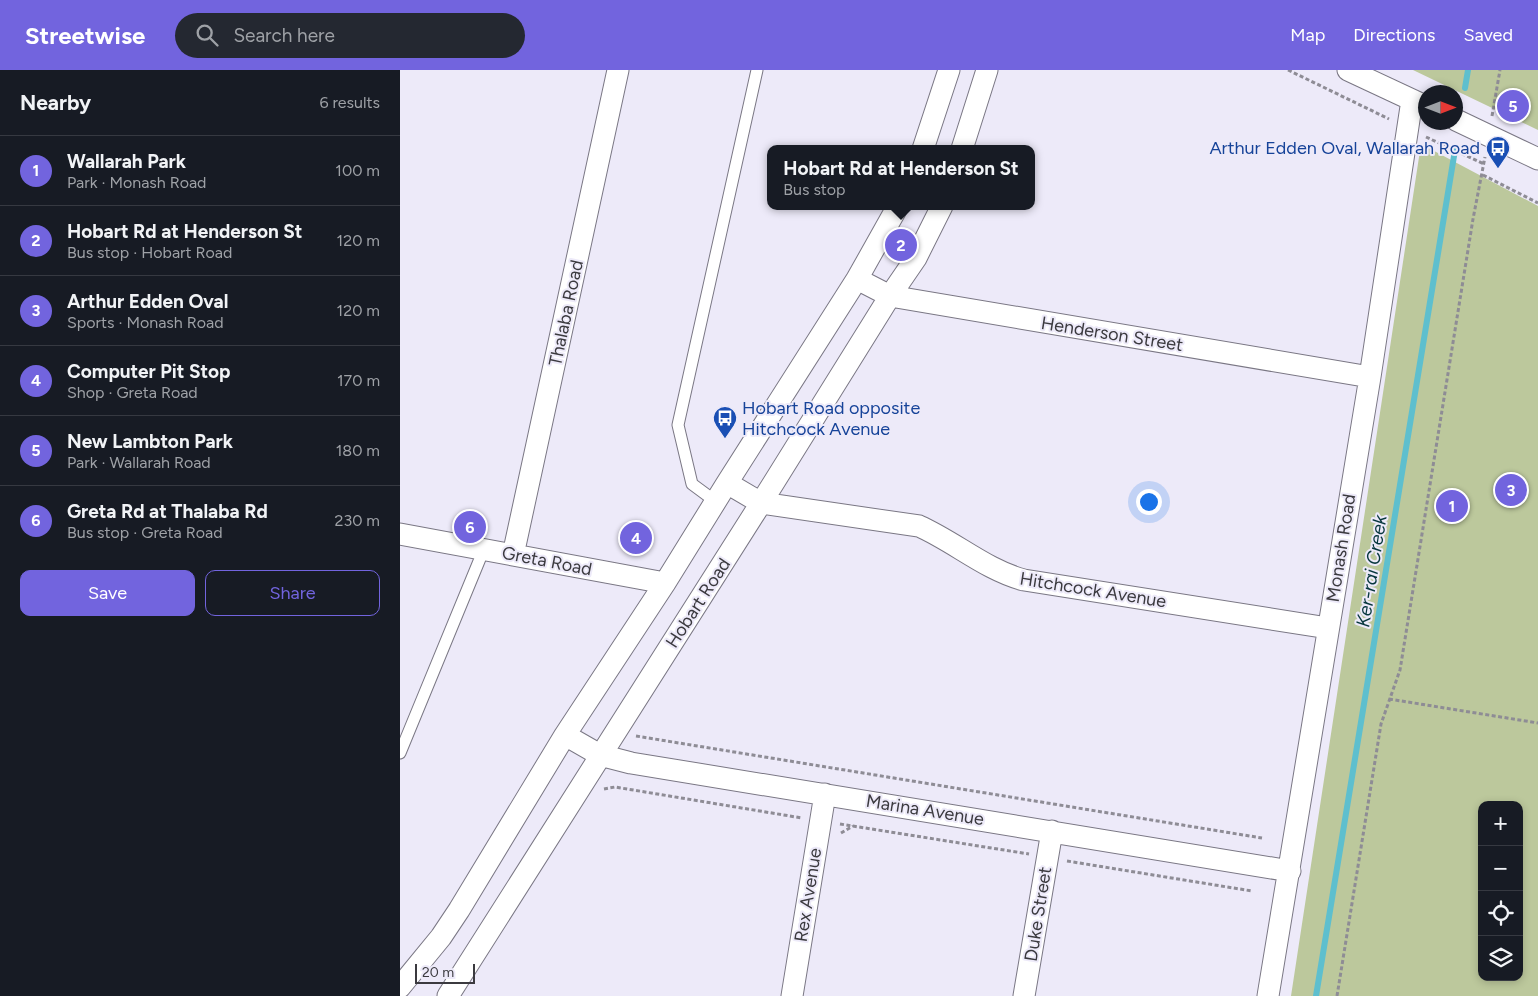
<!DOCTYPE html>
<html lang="en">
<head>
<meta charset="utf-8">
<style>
  body { margin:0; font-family:Figtree,sans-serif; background:#242831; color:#f1f3f6 }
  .controls { position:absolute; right:15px; bottom:15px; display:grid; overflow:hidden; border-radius:10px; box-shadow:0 2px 8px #0003 }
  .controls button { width:45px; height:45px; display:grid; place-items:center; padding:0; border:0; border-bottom:1px solid #363941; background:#171b24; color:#f1f3f6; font:25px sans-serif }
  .compass { position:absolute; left:1018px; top:15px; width:45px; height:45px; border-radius:50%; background:#171b24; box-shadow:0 2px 8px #0003; rotate:90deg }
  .scale { position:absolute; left:15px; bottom:12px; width:60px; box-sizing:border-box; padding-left:5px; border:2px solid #3b3a3f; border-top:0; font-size:14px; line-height:18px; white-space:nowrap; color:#3b3a3f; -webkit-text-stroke:4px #edeaf9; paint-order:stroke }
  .you { position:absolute; left:748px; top:431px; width:18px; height:18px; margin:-12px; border:4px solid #fff; border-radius:50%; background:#1a73e8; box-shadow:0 0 0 8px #1a73e833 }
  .badge { display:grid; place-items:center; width:32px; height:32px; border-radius:50%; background:#7264de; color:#fff; font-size:16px; font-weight:700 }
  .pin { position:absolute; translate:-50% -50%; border:2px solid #fff; box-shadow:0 1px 5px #0006 }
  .popup { position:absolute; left:367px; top:75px; width:268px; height:65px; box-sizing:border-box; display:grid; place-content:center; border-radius:10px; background:#171b24; filter:drop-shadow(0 1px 4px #0005); font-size:16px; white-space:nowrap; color:#9ea1a6 }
  .popup b { font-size:19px; color:#f1f3f6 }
  .popup::after { content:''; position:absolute; left:50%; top:100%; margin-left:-10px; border:10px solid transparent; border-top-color:#171b24 }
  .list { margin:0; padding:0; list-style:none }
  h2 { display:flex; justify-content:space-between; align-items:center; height:65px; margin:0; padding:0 20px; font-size:21px }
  h2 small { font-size:16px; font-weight:400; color:#9ea1a6 }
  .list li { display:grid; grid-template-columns:32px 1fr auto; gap:15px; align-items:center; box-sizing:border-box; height:70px; padding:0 20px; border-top:1px solid #363941 }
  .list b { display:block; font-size:19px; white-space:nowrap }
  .list p { margin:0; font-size:16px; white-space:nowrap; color:#9ea1a6 }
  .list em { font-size:16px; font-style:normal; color:#9ea1a6 }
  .actions { display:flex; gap:10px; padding:15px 20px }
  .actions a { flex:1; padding:11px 0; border:1px solid #7264de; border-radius:10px; text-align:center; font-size:18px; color:#7264de }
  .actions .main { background:#7264de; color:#fff }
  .icon { flex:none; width:28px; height:28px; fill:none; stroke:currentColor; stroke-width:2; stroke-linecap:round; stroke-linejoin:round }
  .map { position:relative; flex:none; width:1138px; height:926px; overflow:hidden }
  header { display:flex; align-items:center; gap:30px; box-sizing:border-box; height:70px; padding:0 25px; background:#7264de; color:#fff }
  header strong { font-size:24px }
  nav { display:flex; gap:28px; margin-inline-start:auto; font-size:18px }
  .search { width:350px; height:45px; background:#242831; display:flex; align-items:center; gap:12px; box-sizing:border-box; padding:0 18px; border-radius:28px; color:#9ea1a6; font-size:19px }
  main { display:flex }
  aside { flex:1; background:#171b24 }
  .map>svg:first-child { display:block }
  .green { fill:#bcc89c; fill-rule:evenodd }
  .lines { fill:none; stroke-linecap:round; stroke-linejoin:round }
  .stream { stroke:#5ebfce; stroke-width:6 }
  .lane-casing { stroke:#7a7784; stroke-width:13 }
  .street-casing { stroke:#7a7784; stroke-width:23 }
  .path { stroke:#8e8c95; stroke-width:3; stroke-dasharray:4 2.5; stroke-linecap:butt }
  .lane { stroke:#fff; stroke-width:11 }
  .street { stroke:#fff; stroke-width:21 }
  .labels { text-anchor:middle; stroke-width:4; stroke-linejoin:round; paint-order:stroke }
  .transit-label { font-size:18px; fill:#164399; stroke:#edeaf9; text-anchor:end }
  .street-label { font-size:18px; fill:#3b3a3f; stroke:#edeaf9 }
  .water-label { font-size:19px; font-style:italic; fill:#07373d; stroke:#edeaf9 }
</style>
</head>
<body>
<header>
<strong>Streetwise</strong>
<div class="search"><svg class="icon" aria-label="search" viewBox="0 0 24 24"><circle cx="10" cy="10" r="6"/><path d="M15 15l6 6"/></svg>Search here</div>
<nav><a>Map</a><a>Directions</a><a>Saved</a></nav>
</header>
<main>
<aside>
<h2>Nearby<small>6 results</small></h2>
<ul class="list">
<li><span class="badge">1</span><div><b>Wallarah Park</b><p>Park · Monash Road</p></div><em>100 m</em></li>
<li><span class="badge">2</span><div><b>Hobart Rd at Henderson St</b><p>Bus stop · Hobart Road</p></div><em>120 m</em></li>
<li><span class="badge">3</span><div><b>Arthur Edden Oval</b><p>Sports · Monash Road</p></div><em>120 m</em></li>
<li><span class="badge">4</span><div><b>Computer Pit Stop</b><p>Shop · Greta Road</p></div><em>170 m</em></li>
<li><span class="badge">5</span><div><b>New Lambton Park</b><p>Park · Wallarah Road</p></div><em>180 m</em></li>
<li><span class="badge">6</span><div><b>Greta Rd at Thalaba Rd</b><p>Bus stop · Greta Road</p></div><em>230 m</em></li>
</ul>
<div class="actions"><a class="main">Save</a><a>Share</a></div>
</aside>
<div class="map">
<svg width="1138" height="926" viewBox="0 0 1138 926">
  <rect width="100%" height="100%" fill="#edeaf9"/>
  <path class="green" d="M1013 0H1138V60Z
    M1021 74 1138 136V926H891ZM1082 735H1119V907H1082Z"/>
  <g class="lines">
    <path class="stream" d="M1065 18 1068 0
      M916 926 1055 80"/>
    <g class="lane-casing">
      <path id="lane" d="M315 431 292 414 278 355 357 0
        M0 683 84 479"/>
    </g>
    <g class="street-casing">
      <path id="street" d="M948 0 1025 36
        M1056 50 1138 89
        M523 79 549 0
        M562 79 587 0
        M457 209 490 226 970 307
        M327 413 361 433 519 456C555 472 586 500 624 510L928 558
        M0 464 265 513
        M113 485 218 0
        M165 665 200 685 231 693 890 801
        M0 917 41 867 59 840 165 665 265 513 327 413 457 209 498 136
        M48 926 361 433 490 226 516 188 542 136
        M392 926 425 724
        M624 926 652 761
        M868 926 970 307 1012 30"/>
    </g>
    <path class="path" d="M888 0 989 49
      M1092 46 1100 0
      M1026 67 1084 94
      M1083 105 1138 133
      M989 629 1138 653
      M236 666 862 768
      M204 719 215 717 402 748
      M440 754 629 784
      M441 763 453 756
      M667 791 852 821
      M937 926 981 654 1000 600 1073 149 1085 87"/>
    <use href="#lane" class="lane"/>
    <use href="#street" class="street"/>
  </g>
  <defs>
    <g id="bus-pin" transform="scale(1.25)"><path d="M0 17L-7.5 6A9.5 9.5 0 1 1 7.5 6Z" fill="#1a4fb4" stroke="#edeaf9"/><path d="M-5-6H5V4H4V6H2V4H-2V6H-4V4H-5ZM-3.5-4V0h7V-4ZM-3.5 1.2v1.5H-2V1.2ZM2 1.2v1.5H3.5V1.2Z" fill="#fff"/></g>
  </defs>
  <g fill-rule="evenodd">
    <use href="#bus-pin" x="1098" y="78"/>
    <use href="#bus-pin" x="325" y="348"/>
  </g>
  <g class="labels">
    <g class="transit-label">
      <text x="1080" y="84">Arthur Edden Oval, Wallarah Road</text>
      <text x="342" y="344" text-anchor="start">Hobart Road opposite<tspan x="342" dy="21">Hitchcock Avenue</tspan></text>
    </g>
    <g class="street-label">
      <text transform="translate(166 243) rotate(-78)" y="6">Thalaba Road</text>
      <text transform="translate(712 264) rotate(9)" y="6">Henderson Street</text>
      <text transform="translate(941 478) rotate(-81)" y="6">Monash Road</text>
      <text transform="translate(147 491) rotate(11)" y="6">Greta Road</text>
      <text transform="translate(693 520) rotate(9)" y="6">Hitchcock Avenue</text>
      <text transform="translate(298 533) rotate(-57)" y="6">Hobart Road</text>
      <text transform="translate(525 740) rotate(9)" y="6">Marina Avenue</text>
      <text transform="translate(408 825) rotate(-81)" y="6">Rex Avenue</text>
      <text transform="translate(638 844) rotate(-81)" y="6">Duke Street</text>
    </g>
    <g class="water-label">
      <text transform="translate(971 501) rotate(-81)" y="7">Ker-rai Creek</text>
    </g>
  </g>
</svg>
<div class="controls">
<button>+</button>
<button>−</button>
<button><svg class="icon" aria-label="locate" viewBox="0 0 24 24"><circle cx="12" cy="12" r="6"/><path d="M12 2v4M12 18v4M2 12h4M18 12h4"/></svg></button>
<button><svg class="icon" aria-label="layers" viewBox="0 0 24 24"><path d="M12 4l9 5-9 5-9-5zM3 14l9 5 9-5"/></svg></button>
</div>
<svg class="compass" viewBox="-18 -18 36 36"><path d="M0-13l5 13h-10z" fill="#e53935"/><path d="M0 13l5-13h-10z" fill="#9ea1a6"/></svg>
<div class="scale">20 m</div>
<div class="you"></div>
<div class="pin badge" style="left:1052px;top:436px">1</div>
<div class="pin badge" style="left:501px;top:175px">2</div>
<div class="popup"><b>Hobart Rd at Henderson St</b>Bus stop</div>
<div class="pin badge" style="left:1111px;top:420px">3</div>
<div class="pin badge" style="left:236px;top:468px">4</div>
<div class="pin badge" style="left:1113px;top:36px">5</div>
<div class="pin badge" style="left:70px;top:457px">6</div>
</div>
</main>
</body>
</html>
